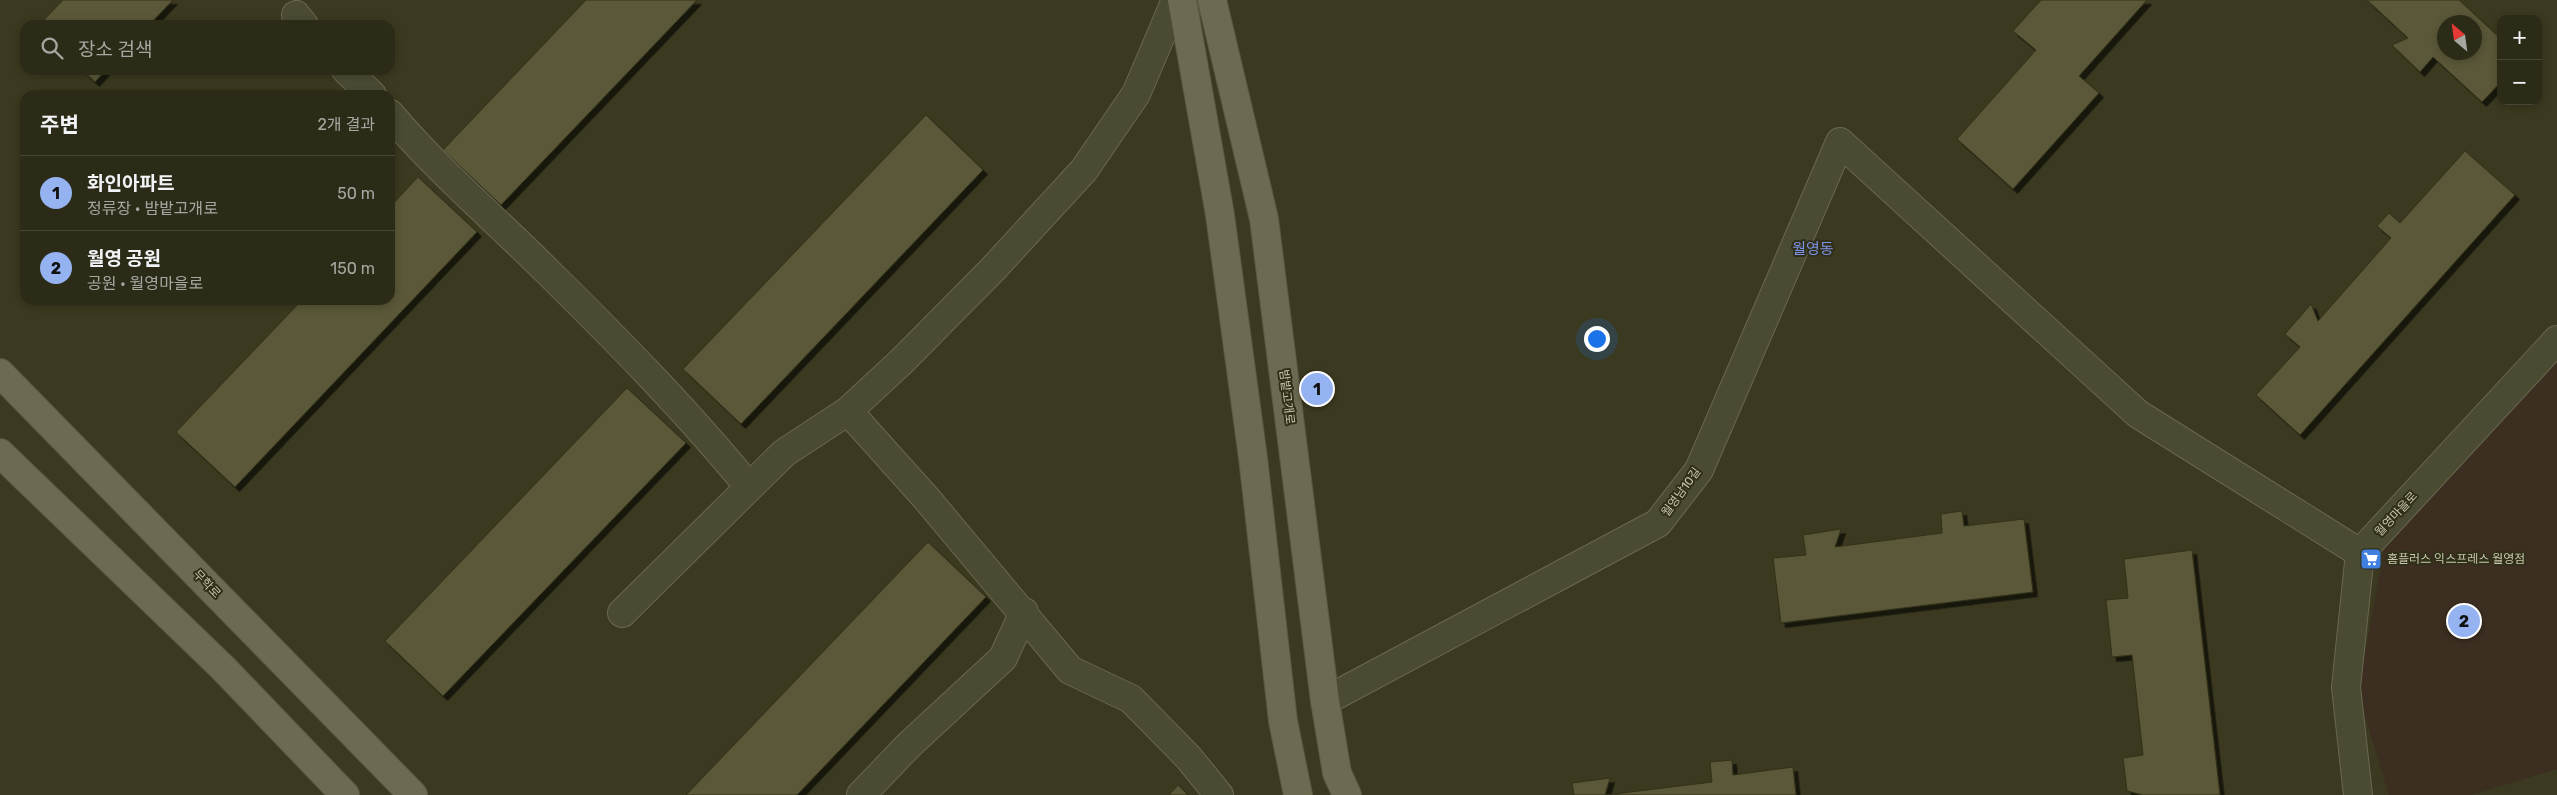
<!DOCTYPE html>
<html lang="ko">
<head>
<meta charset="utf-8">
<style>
  body { margin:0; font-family:Rubik,"Noto Sans KR",sans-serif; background:#343320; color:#f1f3f6 }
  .controls { position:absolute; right:15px; top:15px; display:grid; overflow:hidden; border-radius:10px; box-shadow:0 2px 8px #0003 }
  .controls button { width:45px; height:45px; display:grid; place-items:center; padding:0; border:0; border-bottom:1px solid #484736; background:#2c2b17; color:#f1f3f6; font:25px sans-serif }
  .compass { position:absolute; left:2437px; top:15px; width:45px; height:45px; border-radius:50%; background:#2c2b17; box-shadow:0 2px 8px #0003; rotate:331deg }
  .you { position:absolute; left:1596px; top:338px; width:18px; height:18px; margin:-12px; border:4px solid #fff; border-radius:50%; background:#1a73e8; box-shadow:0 0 0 8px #1a73e833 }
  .badge { display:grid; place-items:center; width:32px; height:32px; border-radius:50%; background:#95b2f1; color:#111; font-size:16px; font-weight:700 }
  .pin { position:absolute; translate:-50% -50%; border:2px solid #fff; box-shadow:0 1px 5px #0006 }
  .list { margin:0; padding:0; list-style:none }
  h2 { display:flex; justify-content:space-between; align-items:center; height:65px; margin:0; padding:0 20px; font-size:21px }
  h2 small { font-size:16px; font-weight:400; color:#a6a7a1 }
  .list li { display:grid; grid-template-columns:32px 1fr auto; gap:15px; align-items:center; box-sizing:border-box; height:75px; padding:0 20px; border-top:1px solid #484736 }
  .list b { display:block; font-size:19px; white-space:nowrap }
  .list p { margin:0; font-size:16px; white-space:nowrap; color:#a6a7a1 }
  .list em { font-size:16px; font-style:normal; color:#a6a7a1 }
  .icon { flex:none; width:28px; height:28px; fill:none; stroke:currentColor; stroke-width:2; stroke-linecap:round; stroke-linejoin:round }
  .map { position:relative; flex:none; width:2557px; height:795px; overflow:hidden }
  .search { position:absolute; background:#2c2b17; box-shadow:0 2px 8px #0003; left:20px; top:20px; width:375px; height:55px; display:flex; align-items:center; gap:12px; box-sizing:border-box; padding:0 18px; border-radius:15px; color:#a6a7a1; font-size:19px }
  .panel { position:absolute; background:#2c2b17; box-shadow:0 2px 8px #0003; left:20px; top:90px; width:375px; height:215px; border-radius:15px }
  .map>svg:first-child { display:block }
  .green { fill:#3c2e21 }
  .building { fill:#5a5837; stroke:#32311a; fill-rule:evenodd; filter:url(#shadow) }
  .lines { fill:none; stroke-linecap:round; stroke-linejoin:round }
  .street-casing { stroke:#696850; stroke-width:30 }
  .primary-casing { stroke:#58573f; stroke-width:30 }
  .street { stroke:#4b4a33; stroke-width:28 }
  .primary { stroke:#6c6a50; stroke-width:28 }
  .labels { text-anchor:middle; stroke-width:4; stroke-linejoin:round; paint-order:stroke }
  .street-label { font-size:12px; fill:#c8c7ad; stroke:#302f18 }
  .poi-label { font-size:12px; fill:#c8c7ad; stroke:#302f18; text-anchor:start }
  .quarter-label { font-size:15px; fill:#7d92e6; stroke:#302f18 }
</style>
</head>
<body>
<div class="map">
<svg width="2557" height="795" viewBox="0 0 2557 795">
  <defs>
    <filter id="shadow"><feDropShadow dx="4.5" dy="4.5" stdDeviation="0" flood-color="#0009"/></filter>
  </defs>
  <rect width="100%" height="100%" fill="#3b391f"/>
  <path class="green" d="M2557 357V769L2471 795H2389L2358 693 2384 549Z"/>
  <path class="building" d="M63 0H173L149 25H39Z
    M586 0H697L501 205 443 150Z
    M2041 0H2147L2079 76 2099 93 2013 189 1957 139 2036 50 2013 31Z
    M2367 0H2459L2501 39V82L2482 102 2433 57 2420 72 2392 45 2408 38ZM2444 22H2474V52H2444Z
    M82 70H106L95 82Z
    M926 115 983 170 741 424 683 369Z
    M2465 151 2515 195 2300 435 2256 395 2300 347 2285 334 2311 304 2318 321 2391 238 2377 226 2389 213 2400 223Z
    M418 177 477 232 235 487 176 432 302 300H390V207Z
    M627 388 686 443 443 696 385 641Z
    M1962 511 1964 526 2024 519 2033 592 1781 623 1773 558 1806 555 1803 535 1841 529 1835 547 1942 533 1941 514Z
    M928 542 986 597 797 795H686Z
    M2192 550 2220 795H2143L2127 791 2123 758 2143 755 2132 655 2112 657 2106 600 2128 598 2124 559Z
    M1732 760 1733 775 1793 767 1796 795H1606L1712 782 1710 762Z
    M1610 778 1605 795H1574L1572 783Z
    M1178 785 1188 795H1169Z"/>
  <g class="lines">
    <g class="street-casing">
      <path id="street" d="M1176 0 1136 94 1084 170 993 269 902 361 848 411 926 498 1070 670 1131 699 1188 757 1219 795
        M296 15 304 25
        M346 70 372 95
        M390 114C438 171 495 219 548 272 618 341 687 411 749 487
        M622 613 784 453 848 411
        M1325 701 1658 523 1699 470 1840 142 2138 414 2360 553
        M861 795 909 745 1003 658 1024 612
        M2358 795 2346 687 2360 553 2557 340"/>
    </g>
    <g class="primary-casing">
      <path id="primary" d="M1182 0 1220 215 1253 458 1283 721 1298 795
        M1212 0 1264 219 1325 701 1337 773 1347 795
        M0 373 413 795
        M0 453 223 668 345 795"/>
    </g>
    <use href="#street" class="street"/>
    <use href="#primary" class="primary"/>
  </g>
  <defs>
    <g id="supermarket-square" transform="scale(1.125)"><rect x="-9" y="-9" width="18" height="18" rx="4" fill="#3f7fe0" stroke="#302f18"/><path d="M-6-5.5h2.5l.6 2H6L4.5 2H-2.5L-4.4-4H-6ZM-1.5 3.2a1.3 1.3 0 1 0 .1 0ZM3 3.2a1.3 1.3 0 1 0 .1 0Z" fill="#fff"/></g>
  </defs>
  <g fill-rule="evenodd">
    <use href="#supermarket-square" x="2371" y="559"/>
  </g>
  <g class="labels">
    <g class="street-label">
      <text transform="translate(1287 397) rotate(83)" y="4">밤밭고개로</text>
      <text transform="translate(1681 492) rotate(-54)" y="4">월영남10길</text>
      <text transform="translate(2396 514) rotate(-47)" y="4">월영마을로</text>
      <text transform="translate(207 584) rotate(46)" y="4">무학로</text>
    </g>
    <g class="poi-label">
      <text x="2387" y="563">홈플러스 익스프레스 월영점</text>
    </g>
    <g class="quarter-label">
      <text x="1813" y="254">월영동</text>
    </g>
  </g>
</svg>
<div class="controls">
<button>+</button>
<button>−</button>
</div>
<svg class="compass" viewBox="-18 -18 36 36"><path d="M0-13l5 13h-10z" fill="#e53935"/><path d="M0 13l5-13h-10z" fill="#a6a7a1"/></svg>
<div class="you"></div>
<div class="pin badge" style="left:1317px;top:389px">1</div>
<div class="pin badge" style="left:2464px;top:621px">2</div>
<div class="search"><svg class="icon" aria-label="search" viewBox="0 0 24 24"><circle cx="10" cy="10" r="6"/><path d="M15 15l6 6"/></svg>장소 검색</div>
<section class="panel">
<h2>주변<small>2개 결과</small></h2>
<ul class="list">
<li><span class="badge">1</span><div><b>화인아파트</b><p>정류장 · 밤밭고개로</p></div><em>50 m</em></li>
<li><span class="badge">2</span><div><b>월영 공원</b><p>공원 · 월영마을로</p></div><em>150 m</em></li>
</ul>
</section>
</div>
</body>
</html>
